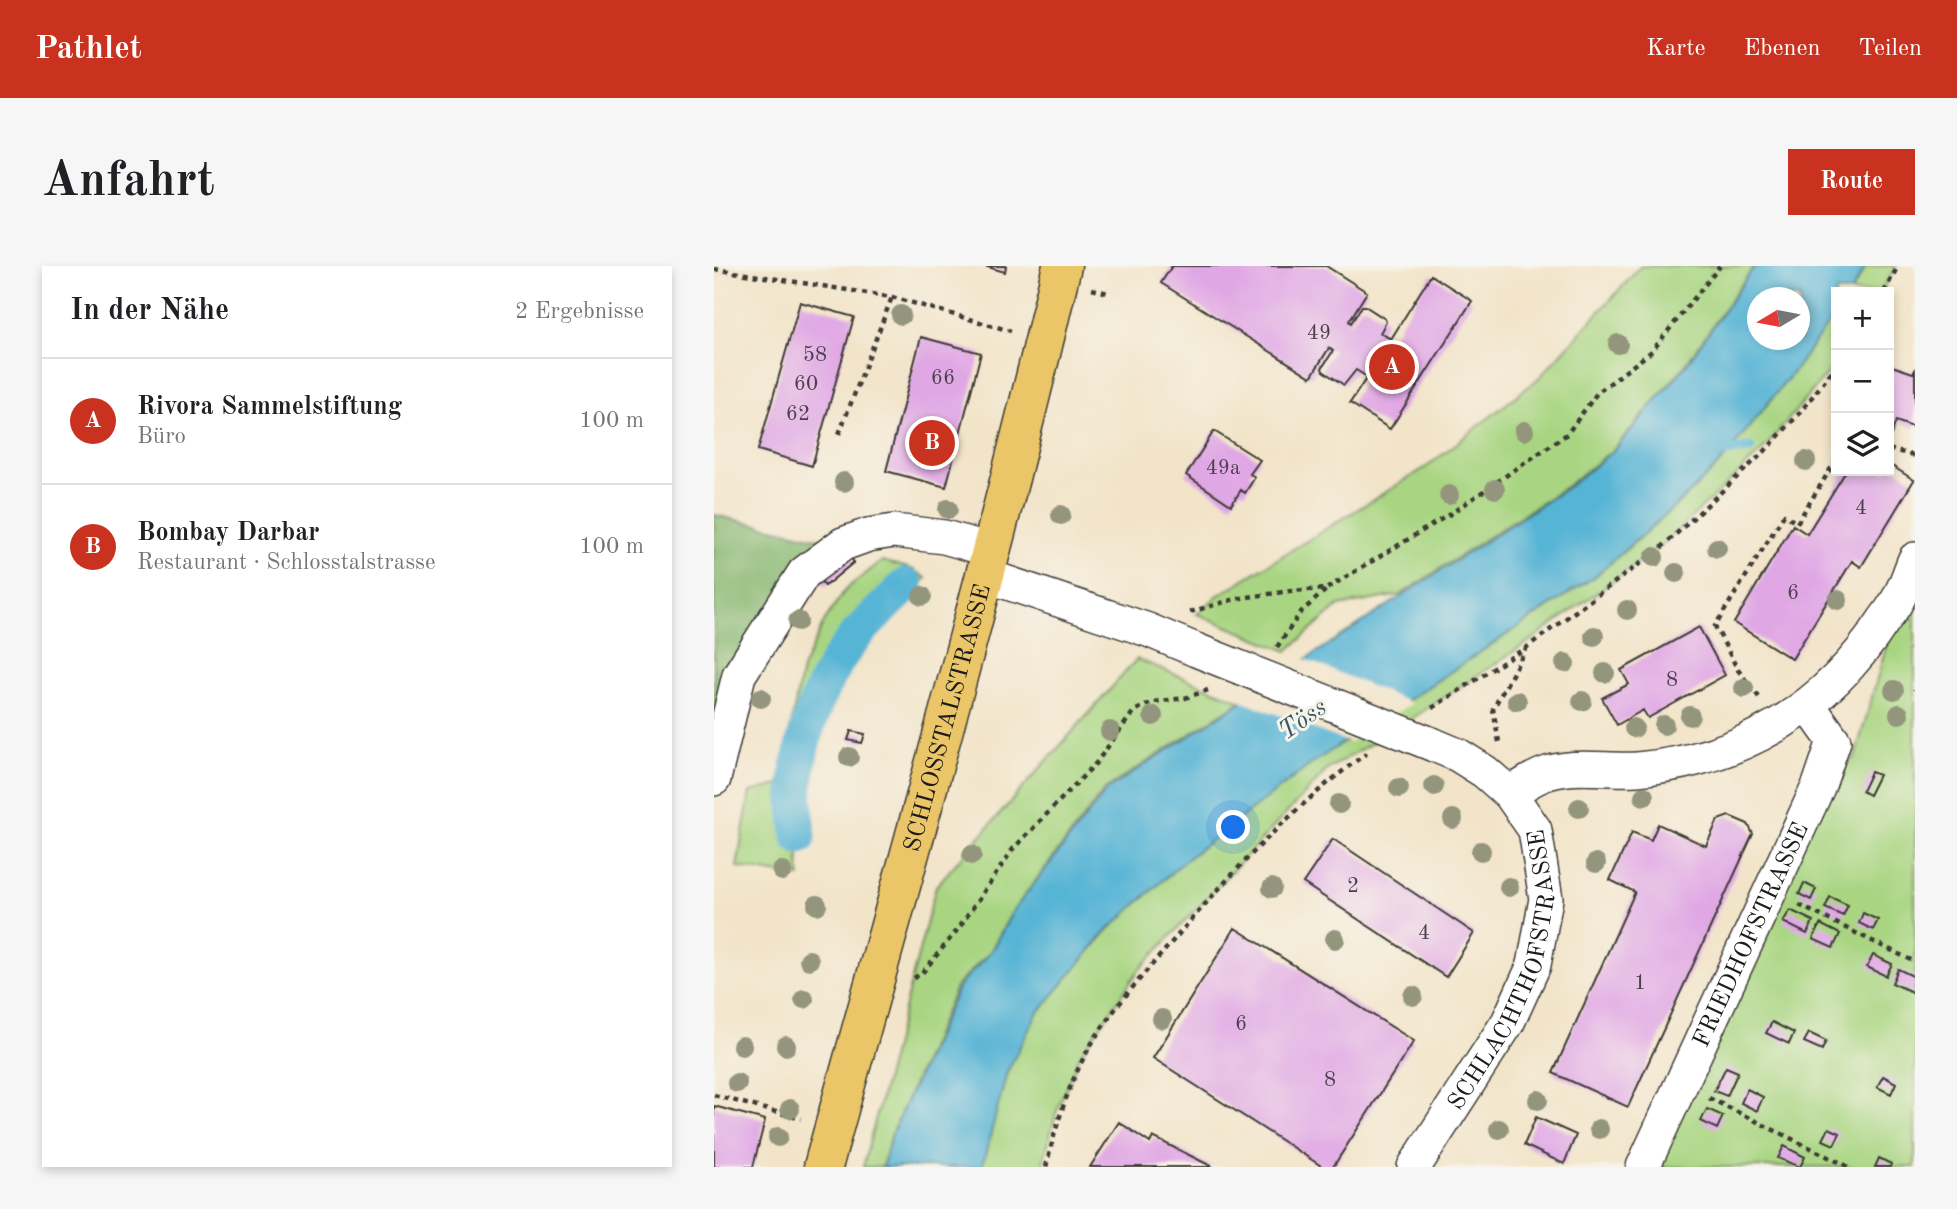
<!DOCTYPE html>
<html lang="de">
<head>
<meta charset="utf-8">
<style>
  body { margin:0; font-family:"Old Standard TT",serif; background:#f6f6f6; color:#202124 }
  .controls { position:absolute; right:21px; top:21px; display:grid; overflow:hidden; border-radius:0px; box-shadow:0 4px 10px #0003 }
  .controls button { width:63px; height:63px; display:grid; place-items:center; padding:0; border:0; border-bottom:2px solid #e0e0e0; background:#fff; color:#202124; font:35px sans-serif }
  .compass { position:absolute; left:1033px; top:21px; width:63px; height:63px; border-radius:50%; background:#fff; box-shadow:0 4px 10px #0003; rotate:260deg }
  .you { position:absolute; left:520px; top:562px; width:24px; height:24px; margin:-18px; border:5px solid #fff; border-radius:50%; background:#1a73e8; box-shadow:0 0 0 10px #1a73e833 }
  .badge { display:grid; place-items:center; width:46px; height:46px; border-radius:50%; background:#c8321e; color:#fff; font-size:23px; font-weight:700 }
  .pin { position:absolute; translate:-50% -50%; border:4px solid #fff; box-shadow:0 2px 7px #0006 }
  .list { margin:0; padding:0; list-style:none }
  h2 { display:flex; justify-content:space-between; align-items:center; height:91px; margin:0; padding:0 28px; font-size:30px }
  h2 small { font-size:23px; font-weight:400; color:#757577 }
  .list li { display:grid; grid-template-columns:46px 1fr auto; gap:21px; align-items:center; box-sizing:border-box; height:126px; padding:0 28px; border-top:2px solid #e0e0e0 }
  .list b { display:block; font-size:26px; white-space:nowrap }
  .list p { margin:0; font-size:23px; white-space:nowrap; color:#757577 }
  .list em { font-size:23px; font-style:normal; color:#757577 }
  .icon { flex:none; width:38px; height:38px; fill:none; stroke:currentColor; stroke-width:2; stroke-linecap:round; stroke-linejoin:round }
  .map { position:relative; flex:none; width:1201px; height:901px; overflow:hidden; border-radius:0px }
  header { display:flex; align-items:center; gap:42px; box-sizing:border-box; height:98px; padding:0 35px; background:#c8321e; color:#fff }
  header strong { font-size:33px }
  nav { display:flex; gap:38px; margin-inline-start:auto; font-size:24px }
  .intro { display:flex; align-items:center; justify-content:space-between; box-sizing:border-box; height:168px; padding:0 42px }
  h1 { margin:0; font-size:49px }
  .button { padding:18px 32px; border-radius:0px; background:#c8321e; color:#fff; font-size:24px; font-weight:700 }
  main { display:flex; gap:42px; padding:0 42px }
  aside { flex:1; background:#fff; border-radius:0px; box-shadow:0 4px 10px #0003 }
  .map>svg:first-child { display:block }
  .green { fill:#a9d582; stroke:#62784f; stroke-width:2 }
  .forest { fill:#86b670; stroke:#516946; stroke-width:2 }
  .water { fill:#56b4d5; stroke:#396878; stroke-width:2; fill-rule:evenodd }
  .pier { fill:#f2e4c9 }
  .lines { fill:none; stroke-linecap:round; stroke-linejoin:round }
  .stream { stroke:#56b4d5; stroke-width:10 }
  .canal { stroke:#56b4d5; stroke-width:35 }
  .building { fill:#e0a7e5 }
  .minor-casing { stroke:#3c3a36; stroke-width:36 }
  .major-casing { stroke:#3c3a36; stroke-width:41 }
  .path { stroke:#3c3a36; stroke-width:4.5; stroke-dasharray:5 5; stroke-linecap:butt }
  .minor { stroke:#fff; stroke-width:33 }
  .major { stroke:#ebc669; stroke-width:38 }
  .minor-bridge-casing { stroke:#3c3a36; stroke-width:36; stroke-linecap:butt }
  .minor-bridge { stroke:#fff; stroke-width:33 }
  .tree { fill:#93957b }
  .labels { text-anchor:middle; stroke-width:6; stroke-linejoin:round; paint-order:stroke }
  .number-label { font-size:21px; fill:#4d3f4e }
  .street-label { font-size:24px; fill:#1c1c1c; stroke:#f7f3e8 }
  .water-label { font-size:26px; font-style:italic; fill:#335966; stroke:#f7f3e8 }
</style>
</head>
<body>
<header>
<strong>Pathlet</strong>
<nav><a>Karte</a><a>Ebenen</a><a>Teilen</a></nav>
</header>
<div class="intro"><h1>Anfahrt</h1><a class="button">Route</a></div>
<main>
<aside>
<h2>In der Nähe<small>2 Ergebnisse</small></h2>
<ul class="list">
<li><span class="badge">A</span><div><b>Rivora Sammelstiftung</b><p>Büro</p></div><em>100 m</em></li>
<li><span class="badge">B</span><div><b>Bombay Darbar</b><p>Restaurant · Schlosstalstrasse</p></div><em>100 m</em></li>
</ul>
</aside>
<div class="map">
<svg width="1201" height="901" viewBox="0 0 1201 901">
  <rect width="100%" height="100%" fill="#f7f3e8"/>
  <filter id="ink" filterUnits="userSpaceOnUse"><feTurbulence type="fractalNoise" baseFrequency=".0143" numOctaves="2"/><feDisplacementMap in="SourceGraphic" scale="14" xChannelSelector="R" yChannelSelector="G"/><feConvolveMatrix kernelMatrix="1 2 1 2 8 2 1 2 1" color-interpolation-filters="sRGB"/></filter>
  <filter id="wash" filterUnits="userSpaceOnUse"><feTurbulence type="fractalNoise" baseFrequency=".00686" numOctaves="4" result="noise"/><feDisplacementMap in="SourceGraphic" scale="28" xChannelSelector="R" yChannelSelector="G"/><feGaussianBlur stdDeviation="1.57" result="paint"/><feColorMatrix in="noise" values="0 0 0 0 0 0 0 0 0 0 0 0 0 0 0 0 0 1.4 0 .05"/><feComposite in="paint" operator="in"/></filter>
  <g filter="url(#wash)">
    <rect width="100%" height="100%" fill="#f2e4c9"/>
    <path class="green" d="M927 0H1040L969 102 900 183 854 219 686 329 625 340 573 385 483 348 503 330 714 200 825 112Z
      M1152 0H1182L1167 26H1137Z
      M1122 47V97L1047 186 946 281 816 375 682 463 614 503 425 704 365 791 342 847 328 901H268L293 806 322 749 392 666 470 595 600 496 882 310 974 229 1007 196 1080 105Z
      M1201 293V901H929L1105 519 1141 491 1187 328Z
      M168 295 198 303 212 312 202 325 191 318 137 371 119 399 88 470 80 520 86 611 23 601 36 526 65 519 88 403 111 354 132 323Z
      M423 393 527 435 391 523 298 646 276 686 243 719 178 867 168 901H149L222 620Z"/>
    <path class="forest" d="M0 249 129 278 25 409 0 513Z"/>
    <path class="water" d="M1041 0H1152L1137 26H1122V47L1080 105 1007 196 974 229 881 310 600 496 470 595 392 666 322 749 293 806 268 901H168L179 865 245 720 277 685 299 645 393 524 857 219 901 183 970 102ZM1044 32H1086V74H1044Z"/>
    <path class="pier" d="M586 391 698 437 636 477 524 433Z"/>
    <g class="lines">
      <path class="stream" d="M1007 186 1037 182"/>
      <path class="canal" d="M85 571C84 554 80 534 82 517 87 468 107 412 139 373 155 354 175 337 192 319"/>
    </g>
    <g id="blocks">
      <path class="building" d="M270 0H292L291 6Z
        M458 0H612L653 26 635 55 637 57 648 40H651L671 53 672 56 666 67 677 73 717 9 758 35 676 163 636 137 653 111 642 104 630 119 609 105 608 102 619 85 615 82 597 111 447 17Z
        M86 36 140 51 98 200 44 184Z
        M207 71 267 87 232 221 172 205Z
        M1175 99 1199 107 1201 104V162L1182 155 1177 169 1175 168Z
        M500 165 546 194 536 208 541 211 531 227 527 224 517 239 472 209Z
        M1175 198 1200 214 1147 301 1138 295 1078 393 1020 357 1079 259 1093 268 1132 205H1175Z
        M131 285 140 296 111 320 101 309Z
        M985 361 1011 409 934 452 929 444 903 459 888 432 915 418 907 404Z
        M137 465 151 468 148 477 134 474Z
        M1157 506 1165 509 1155 529 1148 525Z
        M1015 550 1034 558 1039 568 914 841 839 807 921 626 896 614 918 566 937 574 944 558 992 580 1004 554Z
        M619 573 760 667 732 711 589 617Z
        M1090 617 1102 623 1097 634 1085 628Z
        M1116 631 1134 639 1129 650 1111 642Z
        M1076 644 1099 655 1093 668 1069 656Z
        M1149 647 1164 654 1159 664 1145 657Z
        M1106 658 1126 668 1119 682 1099 673Z
        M521 662 700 775 619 901H609L439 792Z
        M1159 689 1178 698 1172 710 1153 701Z
        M1184 703 1201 711 1200 727 1178 717Z
        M1058 756 1080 767 1075 778 1052 767Z
        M1095 767 1112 775 1108 784 1090 776Z
        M1012 801 1024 806 1013 830 1000 825Z
        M1169 810 1182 817 1177 828 1163 821Z
        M1033 823 1049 831 1043 845 1027 837Z
        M0 840 51 854 39 901H0Z
        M993 843 1009 850 1003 863 987 855Z
        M822 851 862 869 850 898 810 879Z
        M405 856 436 877 439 871 499 901H376Z
        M1115 862 1126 867 1120 879 1109 874Z
        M1070 880 1091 891 1086 901 1064 892Z
        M1165 892 1177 898 1176 901H1161Z"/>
    </g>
  </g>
  <g filter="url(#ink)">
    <use href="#blocks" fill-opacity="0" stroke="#3c3a36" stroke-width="2"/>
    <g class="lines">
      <g class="minor-casing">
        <g id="minor">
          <path d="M270 309 434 364 482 384"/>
          <path d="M0 513 25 409 90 307 129 278 154 269 180 265 230 271 277 284"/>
          <path d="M796 528C806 521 816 514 828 509 858 497 892 505 923 503 1028 494 1113 442 1170 354 1176 346 1183 337 1187 327 1193 316 1196 304 1201 293"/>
          <path id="s1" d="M700 901 794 756 820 699 832 633 821 564 796 528 771 506 744 489 720 479"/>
          <path id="s2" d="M929 901 1105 519 1120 475 1095 440"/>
        </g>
      </g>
      <g class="major-casing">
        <g id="major">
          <path id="s3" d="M109 901C192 602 277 302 348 0"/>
        </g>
      </g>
      <path class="path" d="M0 3 178 31 297 65
        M378 23 394 27
        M1170 26 1184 0
        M125 168 178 31
        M1175 183 1201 190
        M476 346 521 333 575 325 612 323 736 248 853 168 883 127 938 85 1006 0
        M563 381 587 346 612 324
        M1201 423V424
        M1045 431 1024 404 1001 360 1070 249 1083 257 1122 194
        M718 442 813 381 947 282 1051 185 1084 149 1122 100
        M785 476 779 443 813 381
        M1085 639 1201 696
        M200 712 208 707 245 662 299 583 382 497 420 445 439 436 471 432 494 424
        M0 829 87 853
        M995 832 1135 901
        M332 901C341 864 351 829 368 795 389 754 421 718 451 684 512 613 577 541 653 487"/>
      <use href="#minor" class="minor"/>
      <use href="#major" class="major"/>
      <g class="minor-bridge-casing">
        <path id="minor-bridge" d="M482 384 720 479"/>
      </g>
      <use href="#minor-bridge" class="minor-bridge"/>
    </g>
    <g class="tree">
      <circle cx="187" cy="49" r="10"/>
      <circle cx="904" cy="78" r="10"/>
      <circle cx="810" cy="165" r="10"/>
      <circle cx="1092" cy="195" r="10"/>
      <circle cx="130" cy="216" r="10"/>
      <circle cx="781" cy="223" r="10"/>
      <circle cx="735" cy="229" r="10"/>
      <circle cx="234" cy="243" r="10"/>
      <circle cx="347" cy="249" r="10"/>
      <circle cx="1003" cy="282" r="10"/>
      <circle cx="940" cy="291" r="10"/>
      <circle cx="962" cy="307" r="10"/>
      <circle cx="208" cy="330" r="10"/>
      <circle cx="1124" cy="334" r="10"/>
      <circle cx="913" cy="344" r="10"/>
      <circle cx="84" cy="355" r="10"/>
      <circle cx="880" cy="370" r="10"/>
      <circle cx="851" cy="397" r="10"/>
      <circle cx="891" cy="407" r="10"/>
      <circle cx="1030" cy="422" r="10"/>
      <circle cx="1180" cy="424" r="10"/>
      <circle cx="47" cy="432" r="10"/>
      <circle cx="803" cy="435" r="10"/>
      <circle cx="868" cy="435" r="10"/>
      <circle cx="1185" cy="448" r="10"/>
      <circle cx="439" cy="450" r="10"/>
      <circle cx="976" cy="450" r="10"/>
      <circle cx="950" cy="459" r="10"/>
      <circle cx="920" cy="462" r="10"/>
      <circle cx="396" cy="465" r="10"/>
      <circle cx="135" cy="491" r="10"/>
      <circle cx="720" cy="520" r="10"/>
      <circle cx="685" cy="522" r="10"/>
      <circle cx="930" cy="530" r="10"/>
      <circle cx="625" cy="538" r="10"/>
      <circle cx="865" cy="542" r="10"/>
      <circle cx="739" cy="553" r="10"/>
      <circle cx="767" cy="585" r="10"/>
      <circle cx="258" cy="589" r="10"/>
      <circle cx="882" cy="597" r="10"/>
      <circle cx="68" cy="605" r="10"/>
      <circle cx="795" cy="621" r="10"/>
      <circle cx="558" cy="622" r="10"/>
      <circle cx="103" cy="639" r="10"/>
      <circle cx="621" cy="673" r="10"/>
      <circle cx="95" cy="694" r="10"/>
      <circle cx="699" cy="730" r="10"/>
      <circle cx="90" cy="733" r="10"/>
      <circle cx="448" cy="753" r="10"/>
      <circle cx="28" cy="780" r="10"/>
      <circle cx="72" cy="780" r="10"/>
      <circle cx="23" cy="817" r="10"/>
      <circle cx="824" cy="834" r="10"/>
      <circle cx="76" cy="843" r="10"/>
      <circle cx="785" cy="863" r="10"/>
      <circle cx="885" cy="863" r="10"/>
      <circle cx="64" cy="871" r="10"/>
    </g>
  </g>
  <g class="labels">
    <g class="number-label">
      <text x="605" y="73">49</text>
      <text x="101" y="95">58</text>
      <text x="229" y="118">66</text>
      <text x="92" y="124">60</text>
      <text x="84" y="154">62</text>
      <text x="509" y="208">49a</text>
      <text x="1147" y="248">4</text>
      <text x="1079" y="333">6</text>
      <text x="958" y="420">8</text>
      <text x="639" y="626">2</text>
      <text x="710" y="673">4</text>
      <text x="926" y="723">1</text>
      <text x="527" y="764">6</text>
      <text x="616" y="820">8</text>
    </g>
    <g class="street-label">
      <text dy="8" stroke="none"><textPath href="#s3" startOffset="466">SCHLOSSTALSTRASSE</textPath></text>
      <text dy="8" stroke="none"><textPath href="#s2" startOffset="256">FRIEDHOFSTRASSE</textPath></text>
      <text dy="8" stroke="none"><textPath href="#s1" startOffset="222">SCHLACHTHOFSTRASSE</textPath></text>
    </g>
    <g class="water-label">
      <text transform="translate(588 452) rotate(-35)" y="9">Töss</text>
    </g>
  </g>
</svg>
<div class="controls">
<button>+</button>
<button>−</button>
<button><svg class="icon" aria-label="layers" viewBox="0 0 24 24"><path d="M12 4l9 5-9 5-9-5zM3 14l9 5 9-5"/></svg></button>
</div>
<svg class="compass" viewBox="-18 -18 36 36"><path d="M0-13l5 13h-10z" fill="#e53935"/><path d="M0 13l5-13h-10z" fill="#757577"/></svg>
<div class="you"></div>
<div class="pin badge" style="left:678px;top:101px">A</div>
<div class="pin badge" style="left:218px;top:177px">B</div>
</div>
</main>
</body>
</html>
